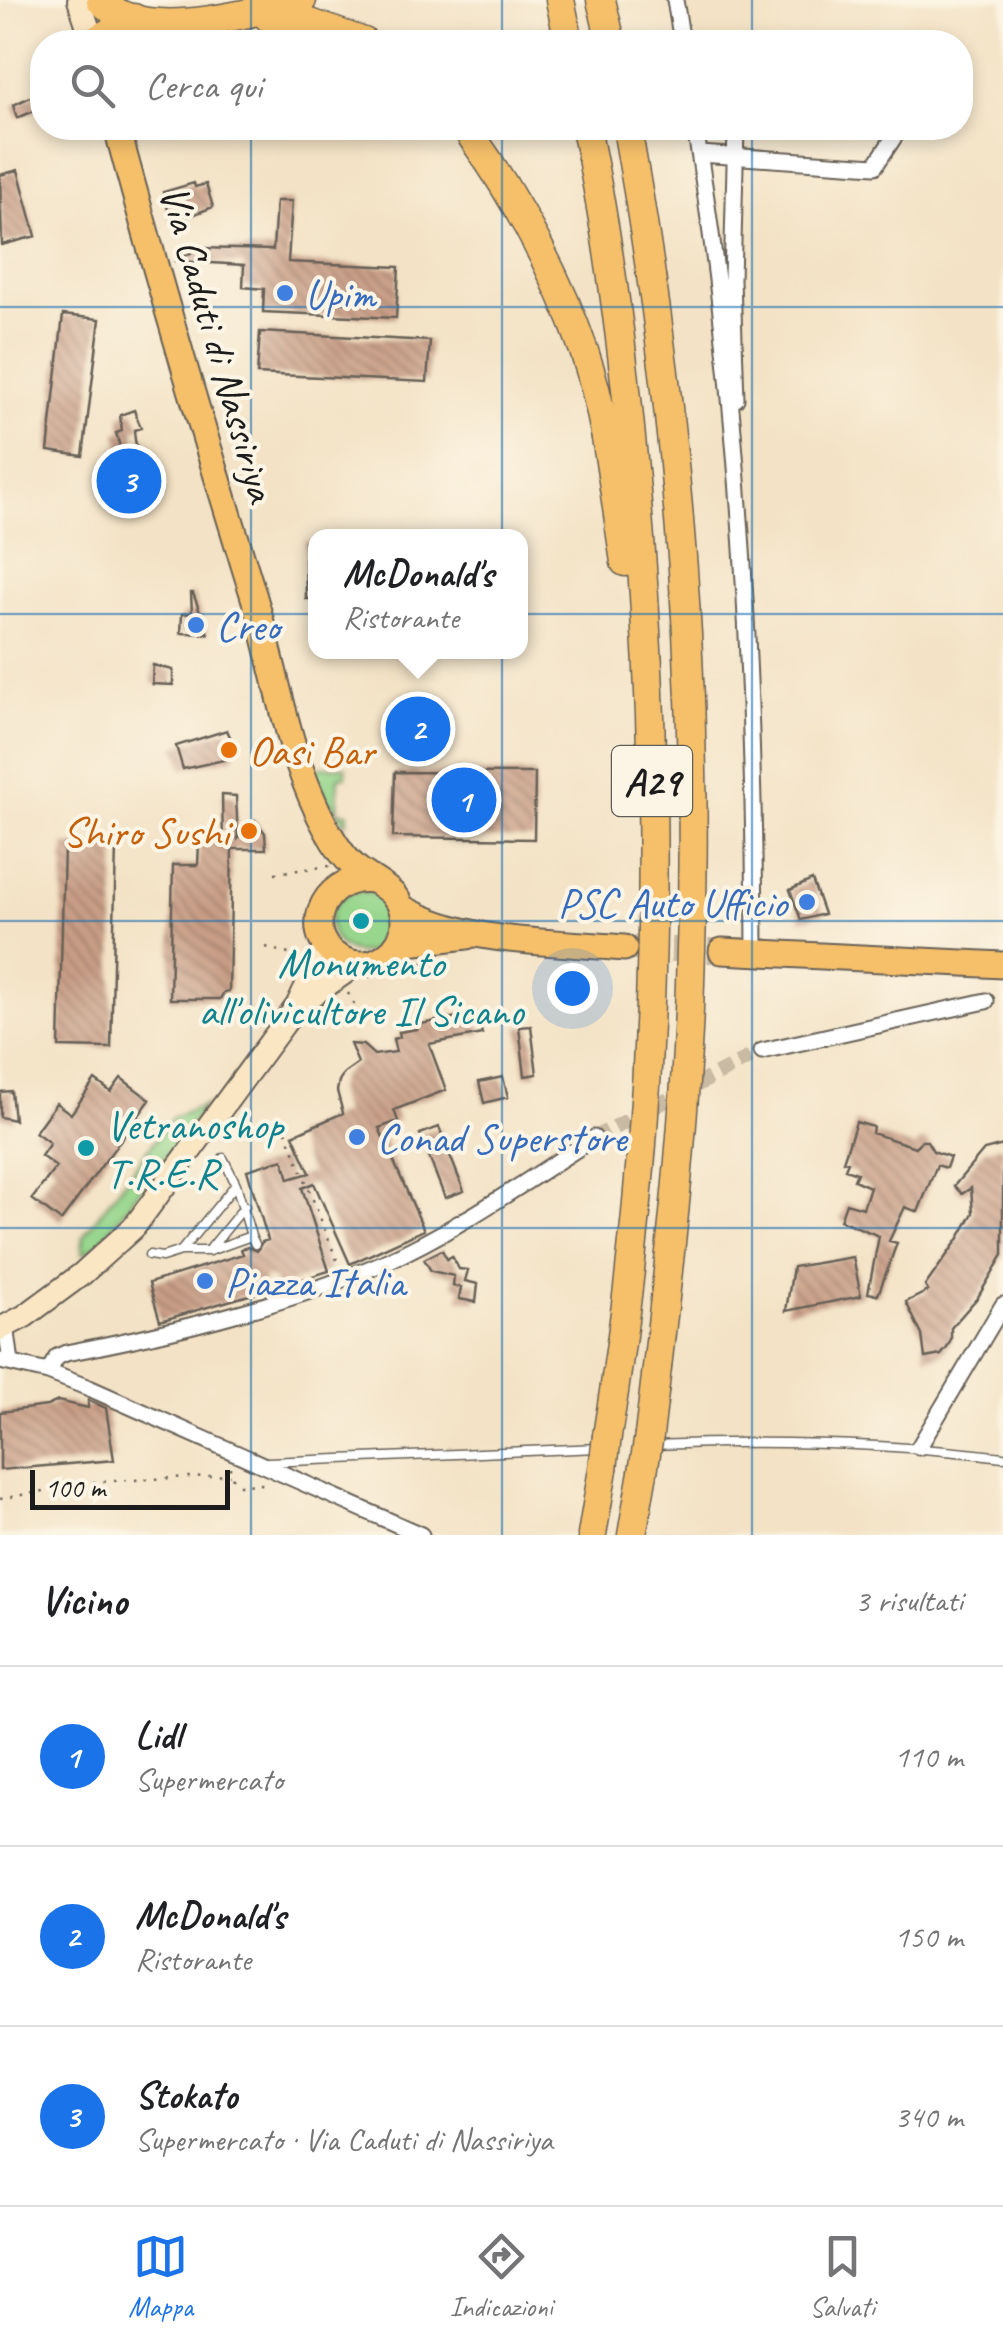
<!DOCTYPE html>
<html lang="it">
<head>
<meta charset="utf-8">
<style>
  body { margin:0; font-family:Caveat,sans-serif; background:#f2f2f2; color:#202124 }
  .scale { position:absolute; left:30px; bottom:25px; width:200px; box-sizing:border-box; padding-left:10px; border:5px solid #1c1c1c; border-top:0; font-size:28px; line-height:35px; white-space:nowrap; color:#1c1c1c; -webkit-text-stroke:8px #fcf5e5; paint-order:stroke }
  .you { position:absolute; left:572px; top:988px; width:35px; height:35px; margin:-25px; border:8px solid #fff; border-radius:50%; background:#1a73e8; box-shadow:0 0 0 15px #1a73e833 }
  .badge { display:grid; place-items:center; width:65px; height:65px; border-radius:50%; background:#1a73e8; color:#fff; font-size:32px; font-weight:700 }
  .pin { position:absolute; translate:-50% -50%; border:5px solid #fff; box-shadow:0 2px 10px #0006 }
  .popup { position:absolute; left:308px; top:529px; width:220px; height:130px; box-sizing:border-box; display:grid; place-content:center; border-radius:20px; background:#fff; filter:drop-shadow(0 2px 8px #0005); font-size:32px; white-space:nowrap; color:#757577 }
  .popup b { font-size:38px; color:#202124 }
  .popup::after { content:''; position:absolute; left:50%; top:100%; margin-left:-20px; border:20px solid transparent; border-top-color:#fff }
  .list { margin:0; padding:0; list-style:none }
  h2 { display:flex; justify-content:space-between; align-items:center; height:130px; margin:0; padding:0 40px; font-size:42px }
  h2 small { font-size:32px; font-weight:400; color:#757577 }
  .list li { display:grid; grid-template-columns:65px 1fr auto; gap:30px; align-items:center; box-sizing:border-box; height:180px; padding:0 40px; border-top:2px solid #e0e0e0 }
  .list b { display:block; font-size:38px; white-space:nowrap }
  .list p { margin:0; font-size:32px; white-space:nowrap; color:#757577 }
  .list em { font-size:32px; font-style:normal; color:#757577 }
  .icon { flex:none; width:55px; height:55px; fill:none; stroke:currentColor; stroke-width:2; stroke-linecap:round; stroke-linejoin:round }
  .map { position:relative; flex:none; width:1003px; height:1535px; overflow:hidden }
  .search { position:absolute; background:#fff; box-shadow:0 5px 15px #0003; left:30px; right:30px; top:30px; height:110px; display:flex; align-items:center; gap:25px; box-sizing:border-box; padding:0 35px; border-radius:40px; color:#757577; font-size:38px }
  .sheet { height:670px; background:#fff }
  nav { display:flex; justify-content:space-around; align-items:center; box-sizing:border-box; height:140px; border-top:2px solid #e0e0e0; background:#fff; font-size:28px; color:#757577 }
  nav a { display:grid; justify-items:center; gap:5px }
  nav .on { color:#1a73e8 }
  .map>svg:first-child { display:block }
  .grass { fill:#97d68c; stroke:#5a7954; stroke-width:2.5 }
  .building { fill:url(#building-back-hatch) }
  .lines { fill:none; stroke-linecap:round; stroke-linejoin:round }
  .street-tunnel { stroke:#c8baa3; stroke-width:15; stroke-dasharray:15 8; stroke-linecap:butt }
  .primary-tunnel { stroke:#c8baa3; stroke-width:25; stroke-dasharray:25 12; stroke-linecap:butt }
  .lane-casing { stroke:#676157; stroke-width:11 }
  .street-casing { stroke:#676157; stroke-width:19 }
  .secondary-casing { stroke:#676157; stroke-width:26 }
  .primary-casing { stroke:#676157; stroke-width:29 }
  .highway-casing { stroke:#676157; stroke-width:31 }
  .path { stroke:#676157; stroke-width:2.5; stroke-dasharray:2.5 8; stroke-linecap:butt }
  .lane { stroke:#fff; stroke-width:8 }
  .street { stroke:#fff; stroke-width:15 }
  .secondary { stroke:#fbe6c4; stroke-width:22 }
  .primary { stroke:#f6c06b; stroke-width:25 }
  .highway { stroke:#f6c06b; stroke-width:28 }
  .highway-bridge-casing { stroke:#676157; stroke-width:31; stroke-linecap:butt }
  .highway-bridge { stroke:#f6c06b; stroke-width:28 }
  .grid { fill:none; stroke:#1f6fb2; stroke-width:2.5; stroke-opacity:0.55 }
  .shop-dot { fill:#3f7fe0; stroke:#fcf5e5; stroke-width:4 }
  .food-dot { fill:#e8710a; stroke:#fcf5e5; stroke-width:4 }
  .culture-dot { fill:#0f9aa8; stroke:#fcf5e5; stroke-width:4 }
  .labels { text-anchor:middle; stroke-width:8; stroke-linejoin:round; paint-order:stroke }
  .shield { fill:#fcf5e5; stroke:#5f5d58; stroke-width:2.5 }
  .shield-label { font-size:40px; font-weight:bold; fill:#1c1c1c }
  .shop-label { font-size:42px; fill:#366cbe; stroke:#fcf5e5; text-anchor:start }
  .street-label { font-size:42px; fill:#1c1c1c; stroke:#fcf5e5 }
  .food-label { font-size:42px; fill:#c56008; stroke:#fcf5e5; text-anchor:start }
  .culture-label { font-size:42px; fill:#0d838f; stroke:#fcf5e5 }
</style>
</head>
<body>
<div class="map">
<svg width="1003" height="1535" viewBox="0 0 1003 1535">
  <defs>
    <pattern id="building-back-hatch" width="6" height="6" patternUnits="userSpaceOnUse" patternTransform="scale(2.5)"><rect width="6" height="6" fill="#c99e86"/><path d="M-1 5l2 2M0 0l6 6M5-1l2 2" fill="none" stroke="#a2806d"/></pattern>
  </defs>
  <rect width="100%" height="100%" fill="#fcf5e5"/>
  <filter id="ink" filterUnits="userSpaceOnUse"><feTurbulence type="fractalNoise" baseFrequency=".01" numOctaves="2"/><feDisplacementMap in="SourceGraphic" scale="20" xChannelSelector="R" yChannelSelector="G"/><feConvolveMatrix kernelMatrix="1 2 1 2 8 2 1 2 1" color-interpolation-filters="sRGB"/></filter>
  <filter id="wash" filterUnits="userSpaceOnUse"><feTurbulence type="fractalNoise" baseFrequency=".0048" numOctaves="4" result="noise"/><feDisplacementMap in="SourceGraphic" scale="40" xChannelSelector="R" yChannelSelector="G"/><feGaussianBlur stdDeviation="2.25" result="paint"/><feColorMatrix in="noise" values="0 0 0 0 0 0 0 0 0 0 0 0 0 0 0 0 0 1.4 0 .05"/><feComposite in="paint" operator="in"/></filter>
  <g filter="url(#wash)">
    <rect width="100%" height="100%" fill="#f3e2c5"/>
    <path class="grass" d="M311 767H346V776L338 777 337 812 348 813 346 824 331 806Z
      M330 922a31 31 0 1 1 62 0a31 31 0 1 1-62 0Z
      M205 1105 98 1245 82 1253 84 1235 172 1118Z"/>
    <g id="blocks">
      <path class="building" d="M39 93 42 108 17 118 13 105Z
        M18 170 36 236 2 245 0 175Z
        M194 183 195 187 206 184 213 207 172 223 163 192Z
        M276 201H292L288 262 399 267 396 318 263 312 264 289 243 287 244 265 177 261 199 248 273 250Z
        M63 315 100 319 83 456 48 451Z
        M260 332 430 341 427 382 257 374Z
        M134 410 141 428 134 430 135 440 148 495 143 504 126 505 118 475 104 480 106 462 123 457 116 433 122 431 120 415Z
        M305 541H316V599H306Z
        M191 593H193L208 634 181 633 182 614 192 613Z
        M153 665 173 670V685L152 684Z
        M389 718 448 720V744L388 742Z
        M227 730 236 750 233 758 183 769 176 746Z
        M395 772 535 773 534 839 393 837Z
        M222 795 236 796 238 839 255 820 265 833 266 849H232L229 991 224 992 220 999H170L173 865H198L199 842H223Z
        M64 845 116 846 111 1048 59 1047Z
        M812 880 824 914 801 920 790 890Z
        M477 1013 482 1034 429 1044 446 1090 394 1110 398 1121 379 1128 424 1230 350 1264 314 1183 302 1188 329 1271 277 1287 274 1279 266 1277 261 1286 255 1288 256 1293 160 1321 149 1283 243 1254 241 1249 248 1247 257 1251 262 1242 268 1240 247 1170 283 1159 289 1179 310 1173 293 1135 343 1113 337 1091 339 1081 344 1073 358 1063 350 1044 363 1045 374 1055 396 1052 393 1039 400 1037 399 1032 417 1029 416 1025Z
        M531 1026 537 1074 525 1076 519 1027Z
        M503 1077 508 1097 484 1103 479 1082Z
        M121 1078 150 1100 61 1221 32 1199 56 1167 41 1156 50 1143 35 1132 56 1103 71 1114 95 1080 111 1092Z
        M11 1091 14 1120 0 1117V1092Z
        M856 1122 873 1127 872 1133 915 1147 921 1141H927L933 1151 950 1157 946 1168 937 1165 918 1212 905 1207 889 1241 897 1243 878 1295 868 1293 879 1236 840 1220 846 1203 863 1208 870 1187 854 1180 857 1173 845 1169 848 1162 843 1161Z
        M439 1127 464 1191 445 1198 420 1134Z
        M1003 1145V1255L978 1297 951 1328V1340L947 1348 941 1355 925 1358 922 1335 906 1302 928 1291 925 1286 959 1238 973 1213 971 1188 962 1194 954 1186 984 1150Z
        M442 1250 447 1259 452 1256 459 1269 468 1270 465 1281 478 1284 476 1302 459 1299 461 1287 453 1286 454 1276 431 1271 424 1259Z
        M853 1257 861 1296 786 1311 793 1267Z
        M88 1400 106 1408 114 1460 0 1470V1412L47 1406 58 1401 88 1408Z"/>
    </g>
  </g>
  <g filter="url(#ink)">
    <use href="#blocks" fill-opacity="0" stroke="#676157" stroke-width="2.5"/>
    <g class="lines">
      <path class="street-tunnel" d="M594 1138 762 1051"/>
      <path class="primary-tunnel" d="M634 948 722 951"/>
      <g class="lane-casing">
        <path id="lane" d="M223 1158 236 1184
          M210 1249 245 1206
          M181 1251 236 1184 251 1236
          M149 1255 162 1257 181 1251H209L251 1236 255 1244
          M268 1284 274 1301
          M653 1445C770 1440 886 1443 1003 1457
          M268 1462 599 1448"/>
      </g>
      <g class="street-casing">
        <path id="street" d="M675 0 682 42
          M695 128C740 396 754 679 755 951
          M736 128 732 280 736 399
          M700 154 875 166 900 128
          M762 1051 986 1001
          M6 1325 11 1363
          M0 1361 48 1372 89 1388 421 1535
          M48 1372 57 1357 66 1353C170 1333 286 1305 383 1263 457 1230 526 1181 594 1138
          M919 1447 1003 1305"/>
      </g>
      <g class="secondary-casing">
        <path id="secondary" d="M79 0 93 42
          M304 1001 357 964
          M0 1329 25 1316 82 1274 134 1227 297 1006 326 945"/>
      </g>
      <g class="primary-casing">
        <path id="primary" d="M117 128C159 284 205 439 253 594 270 649 280 707 298 762 309 794 330 846 356 868 375 884 403 890 404 921 405 950 373 972 346 961 297 942 319 874 372 880
          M402 908C468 945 551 941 624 948
          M395 948 408 943 467 936
          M722 951 1003 965"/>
      </g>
      <g class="highway-casing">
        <path id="highway" d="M101 0C141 46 252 12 302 0
          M560 0 569 42
          M601 0 611 42
          M268 17 299 19 364 42
          M93 42 134 18
          M466 128C514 196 556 271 584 351 607 418 614 492 625 562
          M586 128C614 263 629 402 640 539 663 838 656 1140 607 1436
          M627 128C678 409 701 698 690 984 685 1135 667 1285 649 1435
          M592 1535 603 1469
          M632 1535 643 1472"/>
      </g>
      <path class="path" d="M275 873 330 866
        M266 947 298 957
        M422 962 424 976
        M348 993 357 1009
        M282 1121 338 1263
        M230 1467V1475L240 1485 265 1484
        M0 1499 94 1482 230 1475"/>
      <use href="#lane" class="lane"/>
      <use href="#street" class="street"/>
      <use href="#secondary" class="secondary"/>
      <use href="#primary" class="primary"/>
      <use href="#highway" class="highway"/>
      <g class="highway-bridge-casing">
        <path id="highway-bridge" d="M603 1469 607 1436
          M643 1472 649 1435"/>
      </g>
      <use href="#highway-bridge" class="highway-bridge"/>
    </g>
  </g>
  <path class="grid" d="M251 0V42M502 0V42M752 0V42M251 128V1535M502 128V1535M752 128V1535M0 307H1003M0 614H1003M0 921H1003M0 1228H1003"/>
  <g class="shop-dot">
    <circle cx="285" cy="293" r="10"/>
    <circle cx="196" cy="625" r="10"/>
    <circle cx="807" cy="902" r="10"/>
    <circle cx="357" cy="1137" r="10"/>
    <circle cx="205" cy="1281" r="10"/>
  </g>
  <g class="food-dot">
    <circle cx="229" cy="750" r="10"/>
    <circle cx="249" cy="831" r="10"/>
  </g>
  <g class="culture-dot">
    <circle cx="361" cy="921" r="10"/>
    <circle cx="86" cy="1148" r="10"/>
  </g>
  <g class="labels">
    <rect class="shield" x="612" y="746" width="80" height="70" rx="8"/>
    <g class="shield-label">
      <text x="652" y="795">A29</text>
    </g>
    <g class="shop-label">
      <text x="305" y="308">Upim</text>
      <text x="216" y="640">Creo</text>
      <text x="787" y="917" text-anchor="end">PSC Auto Ufficio</text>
      <text x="377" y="1152">Conad Superstore</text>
      <text x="225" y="1296">Piazza Italia</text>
    </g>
    <g class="street-label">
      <text transform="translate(219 343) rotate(74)" y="15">Via Caduti di Nassiriya</text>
    </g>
    <g class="food-label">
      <text x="249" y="765">Oasi Bar</text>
      <text x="229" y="846" text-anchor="end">Shiro Sushi</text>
    </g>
    <g class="culture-label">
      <text x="361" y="977">Monumento<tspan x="361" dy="48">all'olivicultore Il Sicano</tspan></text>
      <text x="106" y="1139" text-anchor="start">Vetranoshop<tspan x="106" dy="48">T.R.E.R</tspan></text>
    </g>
  </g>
</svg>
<div class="scale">100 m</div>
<div class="you"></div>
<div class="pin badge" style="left:464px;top:800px">1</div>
<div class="pin badge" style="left:418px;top:729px">2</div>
<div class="popup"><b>McDonald's</b>Ristorante</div>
<div class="pin badge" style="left:129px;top:481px">3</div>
<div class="search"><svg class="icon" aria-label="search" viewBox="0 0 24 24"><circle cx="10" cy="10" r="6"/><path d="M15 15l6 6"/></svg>Cerca qui</div>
</div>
<section class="sheet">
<h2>Vicino<small>3 risultati</small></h2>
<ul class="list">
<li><span class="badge">1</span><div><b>Lidl</b><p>Supermercato</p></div><em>110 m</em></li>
<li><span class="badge">2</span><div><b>McDonald's</b><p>Ristorante</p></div><em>150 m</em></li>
<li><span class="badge">3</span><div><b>Stokato</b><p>Supermercato · Via Caduti di Nassiriya</p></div><em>340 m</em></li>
</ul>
</section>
<nav>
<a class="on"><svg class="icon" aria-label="map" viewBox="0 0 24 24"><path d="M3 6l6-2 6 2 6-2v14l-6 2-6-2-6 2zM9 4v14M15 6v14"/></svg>Mappa</a>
<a><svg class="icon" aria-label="directions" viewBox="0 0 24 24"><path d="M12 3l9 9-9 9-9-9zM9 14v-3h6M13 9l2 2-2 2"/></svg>Indicazioni</a>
<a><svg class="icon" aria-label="saved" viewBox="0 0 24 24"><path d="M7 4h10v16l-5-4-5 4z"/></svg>Salvati</a>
</nav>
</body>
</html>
